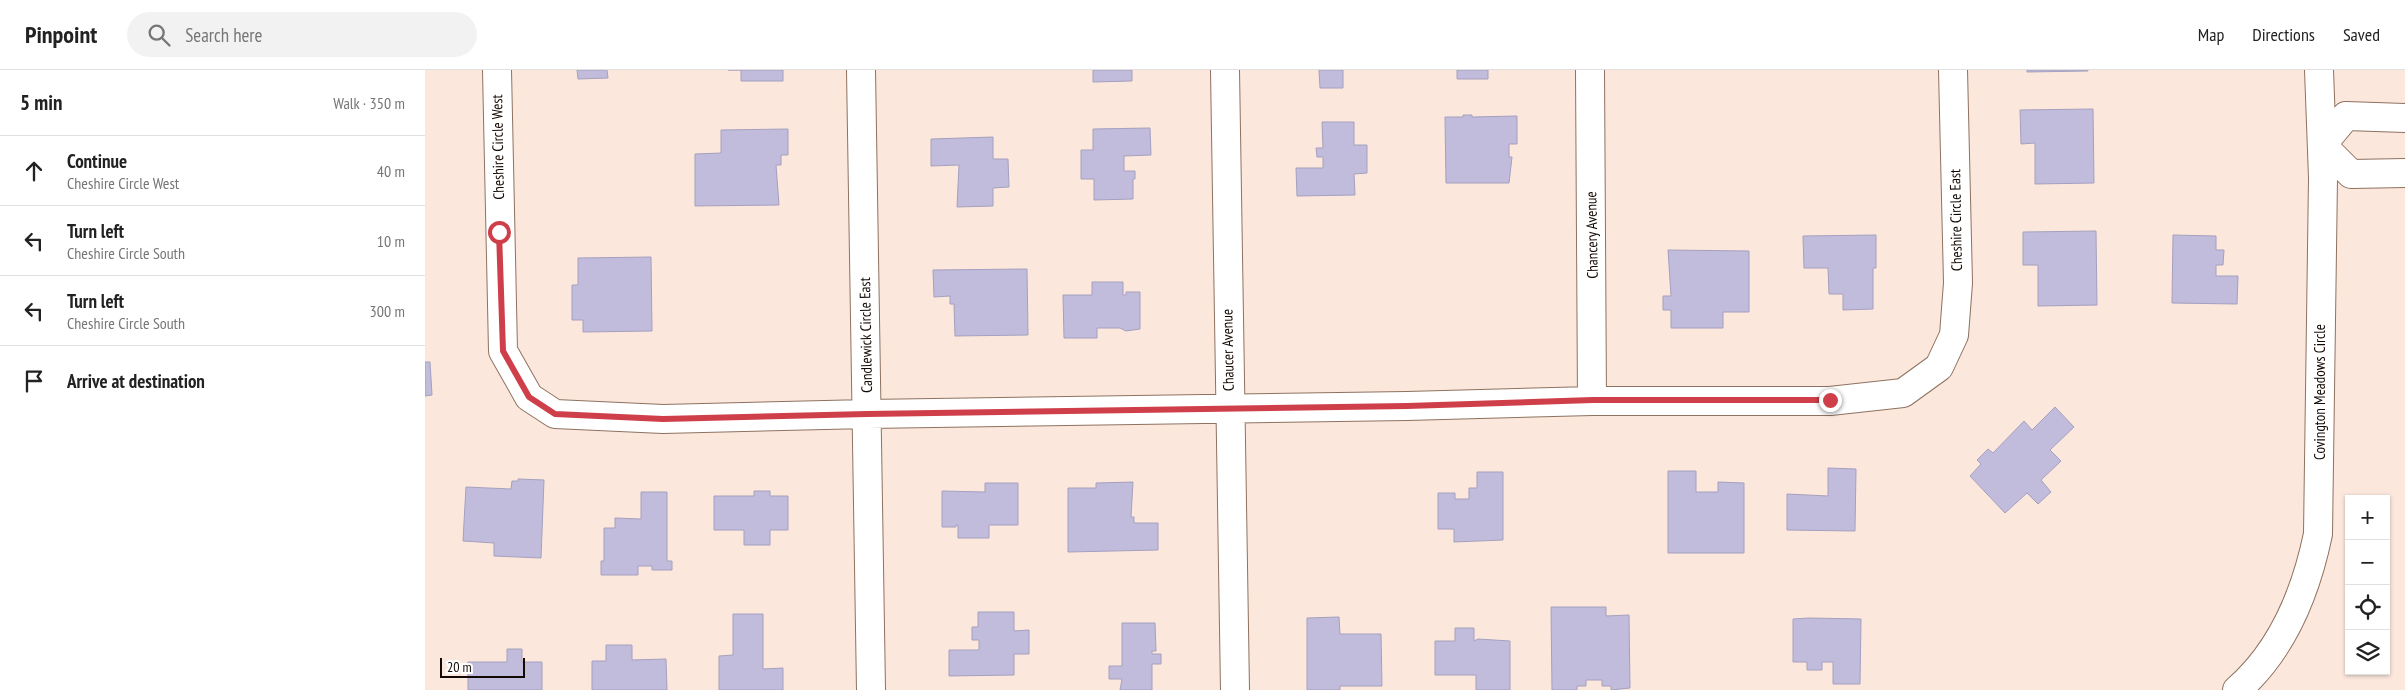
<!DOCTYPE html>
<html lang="en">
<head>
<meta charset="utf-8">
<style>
  body { margin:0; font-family:"PT Sans Narrow",sans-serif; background:#f2f2f2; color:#222 }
  .controls { position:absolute; right:15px; bottom:15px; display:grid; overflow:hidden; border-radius:0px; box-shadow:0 1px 4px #0004 }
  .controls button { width:45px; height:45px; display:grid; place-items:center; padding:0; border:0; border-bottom:1px solid #e0e0e0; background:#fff; color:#222; font:25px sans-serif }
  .scale { position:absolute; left:15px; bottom:12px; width:85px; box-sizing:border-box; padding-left:5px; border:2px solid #130904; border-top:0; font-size:14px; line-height:18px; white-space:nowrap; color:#130904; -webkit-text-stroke:4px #fff; paint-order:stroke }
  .stop { position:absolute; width:15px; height:15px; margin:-11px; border:4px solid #cf3f4a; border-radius:50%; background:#fff }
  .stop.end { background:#cf3f4a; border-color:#fff; box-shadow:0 1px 5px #0008 }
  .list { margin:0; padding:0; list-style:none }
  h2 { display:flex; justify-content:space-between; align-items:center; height:65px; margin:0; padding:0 20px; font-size:21px }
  h2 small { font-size:16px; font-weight:400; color:#767676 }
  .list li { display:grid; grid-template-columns:32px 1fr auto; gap:15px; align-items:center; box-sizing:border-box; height:70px; padding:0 20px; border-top:1px solid #e0e0e0 }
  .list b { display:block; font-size:19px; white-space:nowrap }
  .list p { margin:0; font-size:16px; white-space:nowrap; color:#767676 }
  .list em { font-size:16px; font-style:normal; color:#767676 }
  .icon { flex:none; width:28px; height:28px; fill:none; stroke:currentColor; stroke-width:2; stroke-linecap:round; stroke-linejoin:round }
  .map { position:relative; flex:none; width:1980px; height:620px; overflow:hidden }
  header { display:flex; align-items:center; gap:30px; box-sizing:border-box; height:70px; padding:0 25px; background:#fff; border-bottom:1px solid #e0e0e0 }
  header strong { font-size:24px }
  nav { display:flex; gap:28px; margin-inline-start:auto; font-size:18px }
  .search { width:350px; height:45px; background:#f2f2f2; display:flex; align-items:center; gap:12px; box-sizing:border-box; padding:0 18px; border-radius:28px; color:#767676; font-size:19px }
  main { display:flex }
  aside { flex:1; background:#fff }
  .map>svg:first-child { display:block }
  .building { fill:#c1bcdc; stroke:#a5a0be }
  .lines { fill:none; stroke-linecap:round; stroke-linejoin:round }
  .minor-casing { stroke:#8e7261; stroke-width:30 }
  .minor { stroke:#fff; stroke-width:28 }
  .route { stroke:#cf3f4a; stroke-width:6 }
  .labels { text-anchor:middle; stroke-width:4; stroke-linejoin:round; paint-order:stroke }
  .street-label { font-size:15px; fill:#130904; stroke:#fff }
</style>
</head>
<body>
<header>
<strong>Pinpoint</strong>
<div class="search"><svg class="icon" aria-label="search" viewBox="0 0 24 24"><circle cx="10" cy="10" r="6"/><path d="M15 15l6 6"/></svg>Search here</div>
<nav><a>Map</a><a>Directions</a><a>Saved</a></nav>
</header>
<main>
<aside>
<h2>5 min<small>Walk · 350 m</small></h2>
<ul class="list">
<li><svg class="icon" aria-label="ahead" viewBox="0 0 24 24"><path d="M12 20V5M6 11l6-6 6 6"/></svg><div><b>Continue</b><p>Cheshire Circle West</p></div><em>40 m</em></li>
<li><svg class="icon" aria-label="left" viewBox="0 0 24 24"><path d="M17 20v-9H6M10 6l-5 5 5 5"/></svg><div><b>Turn left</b><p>Cheshire Circle South</p></div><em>10 m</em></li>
<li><svg class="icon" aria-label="left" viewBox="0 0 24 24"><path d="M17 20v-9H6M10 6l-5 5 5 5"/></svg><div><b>Turn left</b><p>Cheshire Circle South</p></div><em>300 m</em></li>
<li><svg class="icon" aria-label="arrive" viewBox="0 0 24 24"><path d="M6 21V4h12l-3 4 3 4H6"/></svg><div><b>Arrive at destination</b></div></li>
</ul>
</aside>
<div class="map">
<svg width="1980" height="620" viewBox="0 0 1980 620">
  <rect width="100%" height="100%" fill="#fbe7dc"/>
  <path class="building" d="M152 0H182L183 8 153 9Z
    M303 0H358V11H316V0Z
    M668 0H707V11L668 12Z
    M894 0H918V18H895Z
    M1032 0H1063V9H1032Z
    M1602 0H1663V1L1602 2Z
    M1668 39 1669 113 1610 114V73L1596 74 1595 40Z
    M1038 45H1047V47L1092 46V74H1084V87H1087L1084 113H1021L1020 47H1038Z
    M897 52H929V75H942V103L929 104 930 125 872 126 871 98H898V87H892L891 78H898Z
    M725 58 726 85 699 86V101H710V109H708V129L669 130V109H656V80H668V59Z
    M363 59V85H356V95H351L354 135 270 136V84L296 83V60Z
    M568 67V89H583L584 117 568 118V136L532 137 534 95 506 96V69Z
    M1671 161 1672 235 1613 236V195H1598V162Z
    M1451 165V198H1448V239L1418 240V224H1404L1403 198H1379L1378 166Z
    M1748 165 1791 166V180H1799L1798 195H1791V206H1813L1812 234 1747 233Z
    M1243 180 1324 181V242H1298V258H1246V240H1238V226H1246Z
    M226 187 227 261 158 262V250H147V215H153V188Z
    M602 199 603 265 530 266 529 234H525V226L509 227 508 200Z
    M667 212H698V225H701V222H715V259L701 261 695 258H672V268H639L638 225H667Z
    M0 292H5L7 325 0 326Z
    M1630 337 1649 357 1625 380 1636 391 1616 410 1626 422 1613 434 1602 423 1580 443 1545 406 1556 394 1552 390 1563 379 1568 383 1599 351 1607 360Z
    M1403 398 1431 399 1430 461 1362 460V424L1403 426Z
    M1243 401H1271V422H1293V412L1319 413V483H1243Z
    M1052 402H1078V470L1029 472V459H1013V423H1030V429H1044V418H1052Z
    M93 409 119 410 116 488 69 486V473L38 471 41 417 86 419 87 411H93Z
    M708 412 706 447H709V453H733V480L643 482V418H671V413Z
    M560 413H593V455H564V468H533V455H531V457H517V421L560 422Z
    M329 421H345V426H363V460H345V475H319V460H289V426H329Z
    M216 422H242V491H247V500H227V496H213V505H176V491H179V458H190V448L216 449Z
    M1126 537H1181V546L1204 545 1205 618 1186 620V616H1177V610H1161V616H1152V620H1127Z
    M553 542H589V561L604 560V584H589V605L524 606V580H554V570H547V557H553Z
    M308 544H338V599L358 598V620H294V586L308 585Z
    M914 547 915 564H956L957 616H915V620H882V548Z
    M1384 548 1436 549 1435 614H1408V592H1397V600H1382V592H1368V549Z
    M697 553H730L731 581H727V584H736V594H727V620H695L697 609H684V596H697Z
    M1030 558H1049V571L1053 569 1085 571V620H1051V605H1010V571H1030Z
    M181 575H207V590L241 589 242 620H167V591H181Z
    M82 579H97V592H117V620H43V592H82Z"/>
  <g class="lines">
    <g class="minor-casing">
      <path id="minor" d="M72 0 78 281 104 327 130 344 238 349 442 344 982 336 1167 331H1405L1478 323 1514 297 1529 265 1533 213 1528 0
        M436 0 446 620
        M800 0 810 620
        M1165 0 1167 331
        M1980 48 1921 46 1897 75 1926 104 1980 103
        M1812 620C1858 580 1881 522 1893 464L1898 108 1894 0"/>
    </g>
    <use href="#minor" class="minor"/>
  </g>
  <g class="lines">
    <path class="route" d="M74 162 78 281 104 327 130 344 238 349 442 344 982 336 1168 330H1405"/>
  </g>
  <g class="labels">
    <g class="street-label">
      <text transform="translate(73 77) rotate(-91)" y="5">Cheshire Circle West</text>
      <text transform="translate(1531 150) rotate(-91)" y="5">Cheshire Circle East</text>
      <text transform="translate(1167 165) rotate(-91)" y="5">Chancery Avenue</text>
      <text transform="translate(441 265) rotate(-91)" y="5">Candlewick Circle East</text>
      <text transform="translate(803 280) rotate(-91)" y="5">Chaucer Avenue</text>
      <text transform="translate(1895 322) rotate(-90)" y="5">Covington Meadows Circle</text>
    </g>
  </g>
</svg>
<div class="controls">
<button>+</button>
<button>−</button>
<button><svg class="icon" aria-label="locate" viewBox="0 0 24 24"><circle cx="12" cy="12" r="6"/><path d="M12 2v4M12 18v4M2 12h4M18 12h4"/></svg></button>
<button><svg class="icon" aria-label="layers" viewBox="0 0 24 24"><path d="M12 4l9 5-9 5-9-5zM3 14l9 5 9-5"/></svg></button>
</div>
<div class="scale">20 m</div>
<div class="stop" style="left:74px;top:162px"></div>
<div class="stop end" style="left:1405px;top:330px"></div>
</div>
</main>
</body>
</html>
